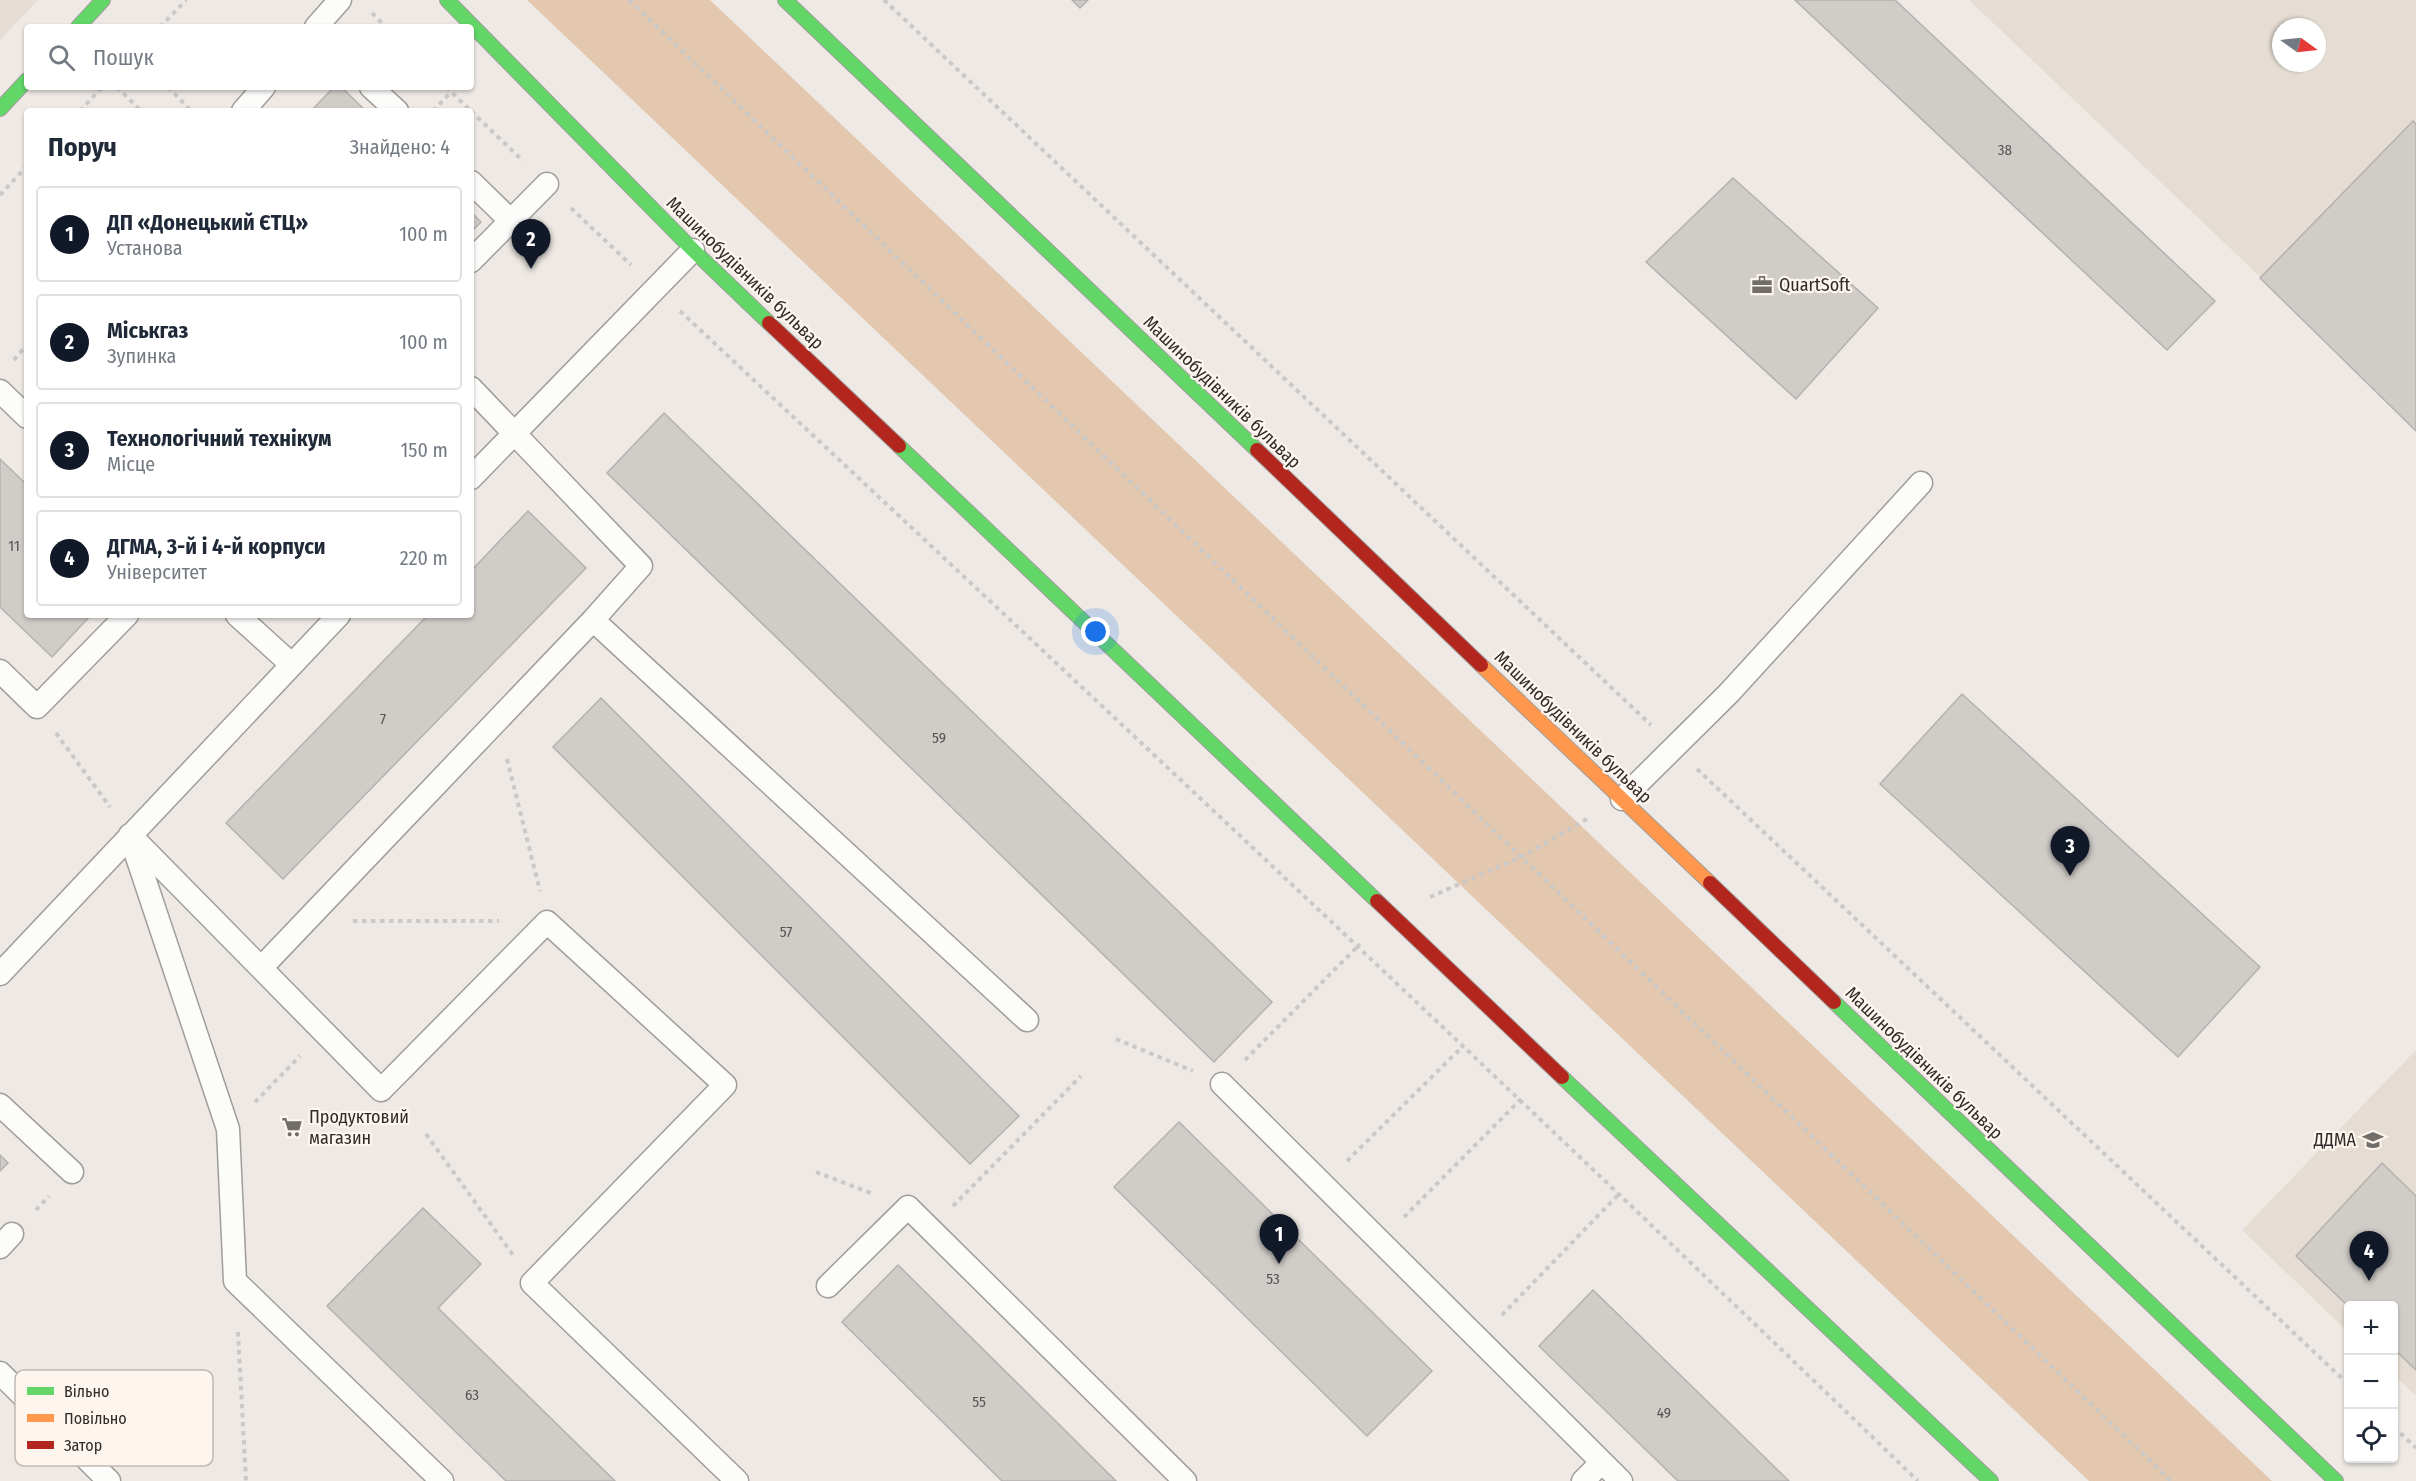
<!DOCTYPE html>
<html lang="uk">
<head>
<meta charset="utf-8">
<style>
  body { margin:0; font-family:"Fira Sans Condensed",sans-serif; background:#f2f2f3; color:#1f2937 }
  .controls { position:absolute; right:18px; bottom:18px; display:grid; overflow:hidden; border-radius:6px; box-shadow:0 2px 4px #0004 }
  .controls button { width:54px; height:54px; display:grid; place-items:center; padding:0; border:0; border-bottom:2px solid #e0e1e3; background:#fff; color:#1f2937; font:30px sans-serif }
  .compass { position:absolute; left:2272px; top:18px; width:54px; height:54px; border-radius:50%; background:#fff; box-shadow:0 2px 4px #0004; rotate:105deg }
  .you { position:absolute; left:1096px; top:632px; width:21px; height:21px; margin:-15px; border:4px solid #fff; border-radius:50%; background:#1a73e8; box-shadow:0 0 0 9px #1a73e833 }
  .badge { display:grid; place-items:center; width:39px; height:39px; border-radius:50%; background:#111827; color:#fff; font-size:20px; font-weight:700 }
  .pin { position:absolute; translate:-50% -50px; filter:drop-shadow(0 2px 3px #0008) }
  .pin::after { content:''; position:absolute; top:32px; width:21px; height:18px; background:inherit; clip-path:polygon(0 0,100% 0,50% 100%) }
  .list { margin:0; padding:0; list-style:none }
  h2 { display:flex; justify-content:space-between; align-items:center; height:78px; margin:0; padding:0 24px; font-size:26px }
  h2 small { font-size:20px; font-weight:400; color:#747a83 }
  .list li { display:grid; grid-template-columns:39px 1fr auto; gap:18px; align-items:center; box-sizing:border-box; height:96px; margin:0 12px 12px; padding:0 12px; border:2px solid #e0e1e3; border-radius:6px }
  .list b { display:block; font-size:22px; white-space:nowrap }
  .list p { margin:0; font-size:20px; white-space:nowrap; color:#747a83 }
  .list em { font-size:20px; font-style:normal; color:#747a83 }
  .icon { flex:none; width:33px; height:33px; fill:none; stroke:currentColor; stroke-width:2; stroke-linecap:round; stroke-linejoin:round }
  .map { position:relative; flex:none; width:2416px; height:1481px; overflow:hidden }
  .search { position:absolute; background:#fff; box-shadow:0 2px 4px #0004; left:24px; top:24px; width:450px; height:66px; display:flex; align-items:center; gap:15px; box-sizing:border-box; padding:0 21px; border-radius:6px; color:#747a83; font-size:22px }
  .panel { position:absolute; background:#fff; box-shadow:0 2px 4px #0004; left:24px; top:108px; width:450px; height:510px; border-radius:6px }
  .map>svg:first-child { display:block }
  .built { fill:#e5ddd3; fill-rule:evenodd }
  .green { fill:#e3c7af }
  .building { fill:#d0ccc8; stroke:#b5b1ae; stroke-width:1.5 }
  .lines { fill:none; stroke-linecap:round; stroke-linejoin:round }
  .lane-casing { stroke:#a09d9a; stroke-width:25 }
  .fast-casing { stroke:#a09d9a; stroke-width:16 }
  .slow-casing { stroke:#a09d9a; stroke-width:16 }
  .jam-casing { stroke:#a09d9a; stroke-width:16 }
  .path { stroke:#cbc9c8; stroke-width:4; stroke-dasharray:4.5 4.5; stroke-linecap:butt }
  .lane { stroke:#fcfcfb; stroke-width:22 }
  .fast { stroke:#63d668; stroke-width:14 }
  .slow { stroke:#ff974d; stroke-width:14 }
  .jam { stroke:#b3261e; stroke-width:14 }
  .labels { text-anchor:middle; stroke-width:4.5; stroke-linejoin:round; paint-order:stroke }
  .number-label { font-size:15px; fill:#565351 }
  .street-label { font-size:18px; fill:#2e2b29; stroke:#fef5ee }
  .poi-label { font-size:18px; fill:#2e2b29; stroke:#fef5ee; text-anchor:start }
  .key { fill:#fef5ee; stroke:#c0b8b3; stroke-width:1.5 }
  .key-label { font-size:16px; fill:#2e2b29 }
</style>
</head>
<body>
<div class="map">
<svg width="2416" height="1481" viewBox="0 0 2416 1481">
  <rect width="100%" height="100%" fill="#eee9e4"/>
  <path class="built" d="M0 0H38L0 40Z
    M1969 0H2416V425ZM2281 27H2317V63H2281Z
    M2416 1050V1396L2394 1375V1306H2348V1332L2242 1230Z"/>
  <path class="green" d="M527 0H710L2272 1481H2089Z"/>
  <path class="building" d="M1072 0H1088L1080 8Z
    M1795 0H1895L2215 301 2167 350Z
    M334 87H341L366 111H311Z
    M2413 121 2416 124V431L2260 278Z
    M1733 178 1878 308 1796 399 1646 262Z
    M471 212 481 222 471 232Z
    M664 413 1272 1002 1214 1062 607 473Z
    M0 459 27 485V615H91L52 657 0 607Z
    M528 511 586 568 283 879 226 823 428 615H471V571Z
    M1962 694 2260 967 2178 1057 1880 784Z
    M601 698 1019 1116 970 1164 553 747Z
    M1179 1122 1432 1371 1367 1436 1114 1187Z
    M0 1155 8 1163 0 1171Z
    M2382 1163 2416 1196V1370L2394 1349V1306H2348L2296 1256Z
    M423 1208 481 1264 438 1308 615 1481H506L327 1306Z
    M898 1265 1116 1481H1002L842 1322Z
    M1593 1290 1789 1481H1678L1539 1346Z"/>
  <g class="lines">
    <g class="lane-casing">
      <path id="lane" d="M316 27 340 0
        M371 87 397 111
        M243 111 264 87
        M471 182 511 221
        M471 261 547 184
        M471 388 641 566 593 620 1027 1020
        M0 391 27 417
        M471 478 693 250
        M237 615 291 664
        M0 671 37 707 127 615
        M1622 799 1729 693 1921 483
        M130 835 381 1090 547 922 725 1085 532 1283 737 1481
        M131 839 228 1129 235 1281 442 1481
        M261 968 593 620
        M0 974 339 615
        M1222 1084 1621 1481
        M0 1105 72 1172
        M0 1247 12 1234
        M828 1286 908 1207 1185 1481
        M0 1373 109 1481
        M1583 1481 1602 1462"/>
    </g>
    <g class="fast-casing">
      <path id="fast" d="M447 0 693 250 769 323
        M785 0 1257 450
        M78 27 103 0
        M0 109 27 80
        M899 446 1377 901
        M1834 1002 2336 1481
        M1562 1077 1991 1481"/>
    </g>
    <g class="slow-casing">
      <path id="slow" d="M1481 665 1710 883"/>
    </g>
    <g class="jam-casing">
      <path id="jam" d="M769 323 899 446
        M1257 450 1481 665
        M1710 883 1834 1002
        M1377 901 1562 1077"/>
    </g>
    <path class="path" d="M629 0 2171 1481
      M884 0 1651 725
      M372 13 386 27
      M160 27 186 0
      M117 87 141 111
      M168 87 191 111
      M446 87 471 111
      M80 111 102 87
      M433 111 451 92
      M471 111 523 161
      M0 195 27 166
      M571 208 631 265
      M680 311C1095 699 1510 1087 1918 1481
      M14 360 27 344
      M56 733 110 807
      M507 759 540 891
      M1697 769 2348 1384
      M1430 897 1521 857 1587 819
      M353 921H499
      M1116 1039 1193 1071
      M1245 1060 1360 944
      M255 1102 300 1056
      M426 1134 513 1255
      M1347 1161 1463 1046
      M816 1172 873 1194
      M953 1206 1081 1076
      M36 1210 49 1196
      M1404 1217 1521 1099
      M1502 1315 1620 1193
      M238 1332 246 1481
      M2394 1427 2416 1448"/>
    <use href="#lane" class="lane"/>
    <use href="#fast" class="fast"/>
    <use href="#slow" class="slow"/>
    <use href="#jam" class="jam"/>
  </g>
  <defs>
    <g id="office-bare" transform="scale(1.62)"><path d="M-6-3h4V-5.5h4V-3h4V5H-6ZM-1-4.5V-3h2v-1.5ZM-6 0V1H6V0Z" fill="#716e6a" stroke="#fef5ee" stroke-width="2.5" paint-order="stroke"/></g>
    <g id="supermarket-bare" transform="scale(1.62)"><path d="M-6-5.5h2.5l.6 2H6L4.5 2H-2.5L-4.4-4H-6ZM-1.5 3.2a1.3 1.3 0 1 0 .1 0ZM3 3.2a1.3 1.3 0 1 0 .1 0Z" fill="#716e6a" stroke="#fef5ee" stroke-width="2.5" paint-order="stroke"/></g>
    <g id="university-bare" transform="scale(1.62)"><path d="M0-5L7-2L0 1L-7-2ZM-4 1L0 2.5L4 1V4Q0 6-4 4Z" fill="#716e6a" stroke="#fef5ee" stroke-width="2.5" paint-order="stroke"/></g>
  </defs>
  <g fill-rule="evenodd">
    <use href="#office-bare" x="1762" y="285"/>
    <use href="#supermarket-bare" x="292" y="1127"/>
    <use href="#university-bare" x="2373" y="1140"/>
  </g>
  <g class="labels">
    <g class="number-label">
      <text x="2005" y="155">38</text>
      <text x="14" y="551">11</text>
      <text x="383" y="724">7</text>
      <text x="939" y="743">59</text>
      <text x="786" y="937">57</text>
      <text x="1273" y="1284">53</text>
      <text x="472" y="1400">63</text>
      <text x="979" y="1407">55</text>
      <text x="1664" y="1418">49</text>
    </g>
    <g class="street-label">
      <text transform="translate(745 273) rotate(44)" y="6">Машинобудівників бульвар</text>
      <text transform="translate(1222 392) rotate(44)" y="6">Машинобудівників бульвар</text>
      <text transform="translate(1573 727) rotate(44)" y="6">Машинобудівників бульвар</text>
      <text transform="translate(1924 1063) rotate(44)" y="6">Машинобудівників бульвар</text>
    </g>
    <g class="poi-label">
      <text x="1779" y="291">QuartSoft</text>
      <text x="309" y="1123">Продуктовий<tspan x="309" dy="21">магазин</tspan></text>
      <text x="2356" y="1146" text-anchor="end">ДДМА</text>
    </g>
  </g>
  <rect x="15" y="1370" width="198" height="96" rx="9" class="key"/>
  <rect x="27" y="1387" width="27" height="8" fill="#63d668"/>
  <rect x="27" y="1414" width="27" height="8" fill="#ff974d"/>
  <rect x="27" y="1441" width="27" height="8" fill="#b3261e"/>
  <g class="key-label">
    <text x="64" y="1397">Вільно</text>
    <text x="64" y="1424">Повільно</text>
    <text x="64" y="1451">Затор</text>
  </g>
</svg>
<div class="controls">
<button>+</button>
<button>−</button>
<button><svg class="icon" aria-label="locate" viewBox="0 0 24 24"><circle cx="12" cy="12" r="6"/><path d="M12 2v4M12 18v4M2 12h4M18 12h4"/></svg></button>
</div>
<svg class="compass" viewBox="-18 -18 36 36"><path d="M0-13l5 13h-10z" fill="#e53935"/><path d="M0 13l5-13h-10z" fill="#747a83"/></svg>
<div class="you"></div>
<div class="pin badge" style="left:1279px;top:1264px">1</div>
<div class="pin badge" style="left:531px;top:269px">2</div>
<div class="pin badge" style="left:2070px;top:876px">3</div>
<div class="pin badge" style="left:2369px;top:1281px">4</div>
<div class="search"><svg class="icon" aria-label="search" viewBox="0 0 24 24"><circle cx="10" cy="10" r="6"/><path d="M15 15l6 6"/></svg>Пошук</div>
<section class="panel">
<h2>Поруч<small>Знайдено: 4</small></h2>
<ul class="list">
<li><span class="badge">1</span><div><b>ДП «Донецький ЄТЦ»</b><p>Установа</p></div><em>100 m</em></li>
<li><span class="badge">2</span><div><b>Міськгаз</b><p>Зупинка</p></div><em>100 m</em></li>
<li><span class="badge">3</span><div><b>Технологічний технікум</b><p>Місце</p></div><em>150 m</em></li>
<li><span class="badge">4</span><div><b>ДГМА, 3-й і 4-й корпуси</b><p>Університет</p></div><em>220 m</em></li>
</ul>
</section>
</div>
</body>
</html>
